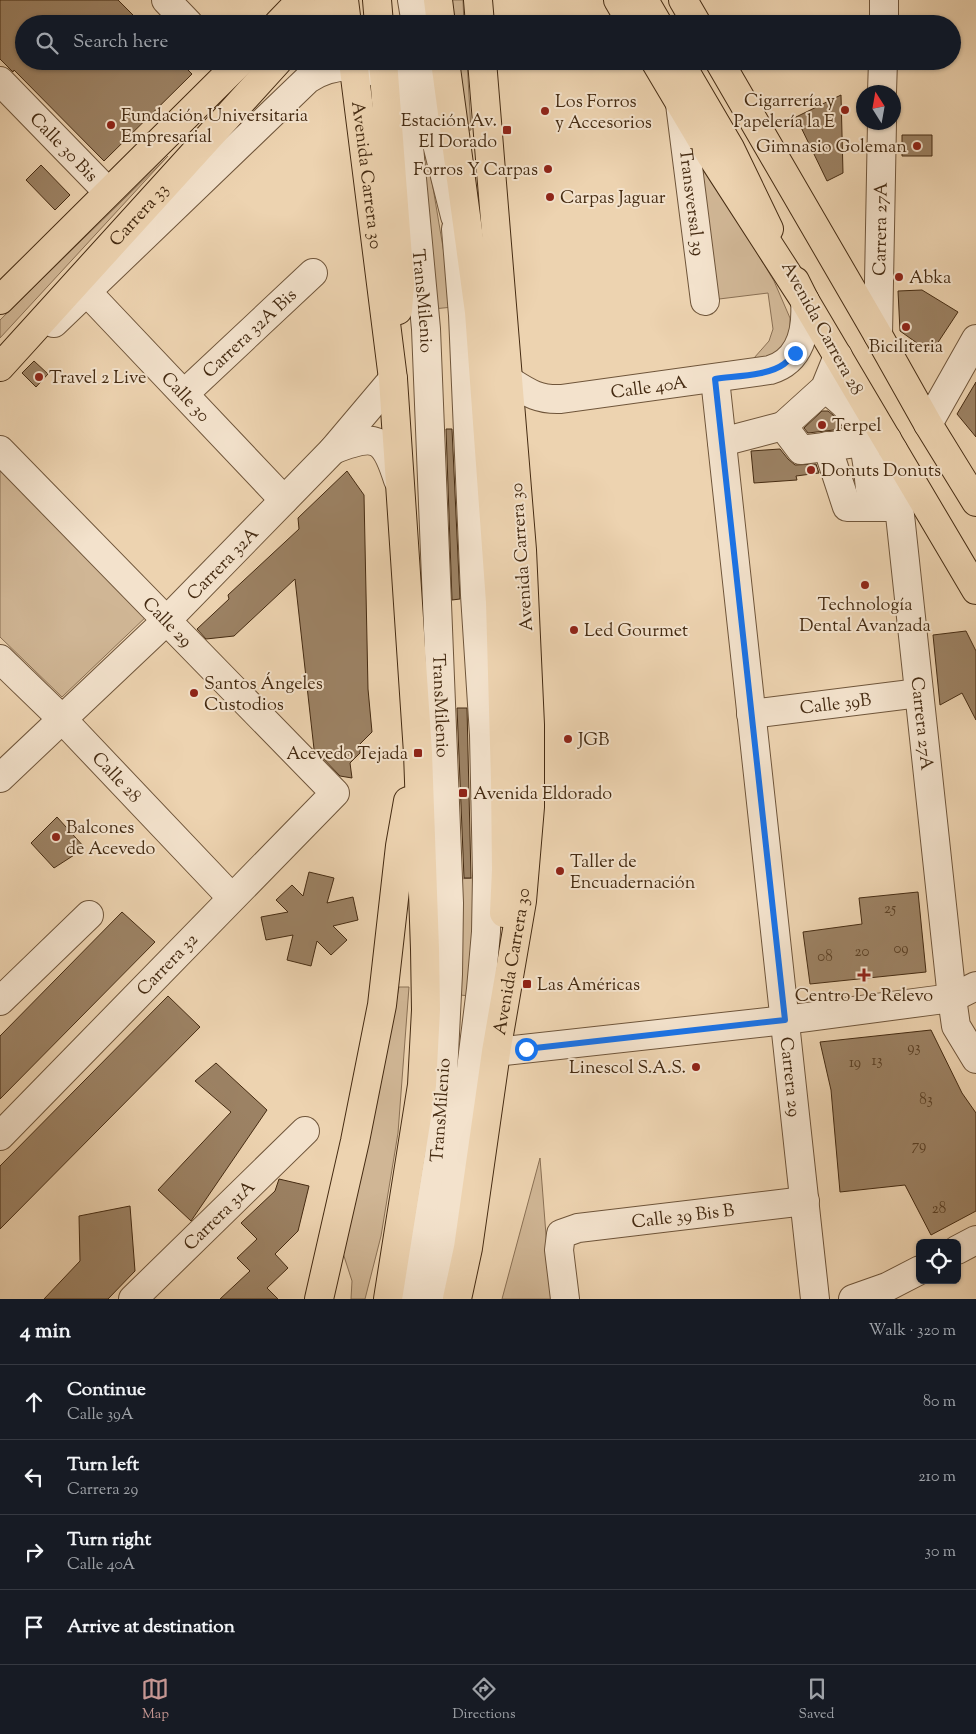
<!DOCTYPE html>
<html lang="en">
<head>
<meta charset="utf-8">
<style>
  body { margin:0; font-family:"Sorts Mill Goudy",serif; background:#242831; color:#f1f3f6 }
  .controls { position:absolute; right:15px; bottom:15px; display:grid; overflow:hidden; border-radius:8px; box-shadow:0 1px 4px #0004 }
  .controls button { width:45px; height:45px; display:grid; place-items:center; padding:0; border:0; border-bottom:1px solid #363941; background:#171b24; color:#f1f3f6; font:25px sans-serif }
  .compass { position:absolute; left:856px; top:85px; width:45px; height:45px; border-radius:50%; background:#171b24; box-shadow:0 1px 4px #0004; rotate:349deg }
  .stop { position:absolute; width:15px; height:15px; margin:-11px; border:4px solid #1a73e8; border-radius:50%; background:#fff }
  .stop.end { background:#1a73e8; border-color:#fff; box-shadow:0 1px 5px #0008 }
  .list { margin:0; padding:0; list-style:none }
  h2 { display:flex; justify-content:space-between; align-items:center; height:65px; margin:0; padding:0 20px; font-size:21px }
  h2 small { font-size:16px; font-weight:400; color:#9ea1a6 }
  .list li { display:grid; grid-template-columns:32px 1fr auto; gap:15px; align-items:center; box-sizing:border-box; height:75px; padding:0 20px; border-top:1px solid #363941 }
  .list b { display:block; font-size:19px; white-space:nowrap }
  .list p { margin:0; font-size:16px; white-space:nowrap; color:#9ea1a6 }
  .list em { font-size:16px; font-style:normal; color:#9ea1a6 }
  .icon { flex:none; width:28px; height:28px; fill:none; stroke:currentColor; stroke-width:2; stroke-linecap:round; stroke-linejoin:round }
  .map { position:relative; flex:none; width:976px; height:1299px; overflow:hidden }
  .search { position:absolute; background:#171b24; box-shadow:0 1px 4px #0004; left:15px; right:15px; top:15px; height:55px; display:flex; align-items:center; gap:12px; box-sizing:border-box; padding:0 18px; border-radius:28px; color:#9ea1a6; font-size:19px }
  .sheet { height:365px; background:#171b24 }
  nav { display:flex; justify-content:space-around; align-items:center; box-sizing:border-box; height:70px; border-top:1px solid #363941; background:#171b24; font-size:14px; color:#9ea1a6 }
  nav a { display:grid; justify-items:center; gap:2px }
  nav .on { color:#c59692 }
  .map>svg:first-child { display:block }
  .green { fill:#d0b695; stroke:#8a7054 }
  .building { fill:#9c8264; stroke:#452b12 }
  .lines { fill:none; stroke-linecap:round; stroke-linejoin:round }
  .minor-casing { stroke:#6f553a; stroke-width:30 }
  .major-casing { stroke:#452b12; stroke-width:30 }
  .highway-casing { stroke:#452b12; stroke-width:30 }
  .minor { stroke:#f3e2cc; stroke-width:28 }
  .major { stroke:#edd3b0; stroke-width:28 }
  .highway { stroke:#edd3b0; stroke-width:28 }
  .route { stroke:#1a73e8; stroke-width:6 }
  .poi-dot { fill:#8f2418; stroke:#f3e2cc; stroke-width:2 }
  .labels { text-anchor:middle; stroke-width:4; stroke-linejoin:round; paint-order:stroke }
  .number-label { font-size:15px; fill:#5b4126 }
  .poi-label { font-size:18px; fill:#452b12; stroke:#f3e2cc; text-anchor:start }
  .street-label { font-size:18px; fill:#452b12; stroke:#f3e2cc }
</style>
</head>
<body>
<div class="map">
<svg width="976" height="1299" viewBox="0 0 976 1299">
  <rect width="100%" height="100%" fill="#edd3b0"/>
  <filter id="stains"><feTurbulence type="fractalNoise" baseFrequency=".004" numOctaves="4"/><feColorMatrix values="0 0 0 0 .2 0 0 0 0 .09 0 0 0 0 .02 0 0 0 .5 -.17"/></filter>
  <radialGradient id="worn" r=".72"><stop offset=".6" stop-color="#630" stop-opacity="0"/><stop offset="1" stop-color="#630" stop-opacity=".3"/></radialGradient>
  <path class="green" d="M445 0H463L464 24H448Z
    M453 61H467L471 130 463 131Z
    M425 140 453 307 433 309 414 151Z
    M168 156 0 338V320Z
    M702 162 774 281 790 318V342L755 367 754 358 769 341 773 329 768 293 711 300Z
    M0 458 149 614 62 697 0 637Z
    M476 878 470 996 460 995 457 879Z
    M399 987H409L398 1133 381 1236 365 1299H351L352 1281 343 1253Z
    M540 1158 551 1299H502Z"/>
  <path class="building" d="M0 0H118L142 24H24V61H179L192 74 104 161 14 70 13 72 0 59Z
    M841 95 843 173 827 181 796 117Z
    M902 135H932V156H902Z
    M41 165 70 195 55 210 26 180Z
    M922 290 958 312 931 353 900 331 898 291Z
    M34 361 48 374 36 387 22 373Z
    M976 382V437L957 414Z
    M822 411H828L833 415 842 429 808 433 804 428Z
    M446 429H452L460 599 452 600Z
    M780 449 788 459 795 465 816 464 819 473 796 476 797 480 754 483 751 451Z
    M347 471 364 495 368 689 372 732 360 744V753L350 763 352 778 340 776 314 749 295 579 234 636 206 639 197 629 229 599 228 595 299 529 298 518Z
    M966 631 976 651V720L962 693 940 705 933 635Z
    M457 708H467L471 878H464Z
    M57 817 85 848 54 868 31 843Z
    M309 872 334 878 327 903 353 897 358 920 333 926 347 940 331 955 317 941 311 966 287 960 293 935 266 940 261 917 288 912 276 900 292 885 303 896Z
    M918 892 926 972 810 984 803 932 862 924 859 898Z
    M122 912 155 942 0 1099V1036Z
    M168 996 200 1027 0 1229V1166Z
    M931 1030 962 1093 976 1113V1211L931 1235 905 1185 840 1192 831 1090 820 1042Z
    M216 1063 267 1110 191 1221 158 1190 231 1112 195 1081Z
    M279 1179 309 1186 298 1231 275 1254 288 1268 267 1288 278 1299H220L250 1271 237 1258 257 1239 241 1223 275 1191Z
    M130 1206 135 1271 108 1299H44L80 1261 79 1216Z"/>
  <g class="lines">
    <g class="minor-casing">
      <g id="minor">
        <path d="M166 0 189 24"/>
        <path d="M412 0 416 24"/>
        <path d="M884 24V0"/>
        <path id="s1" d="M401 61 426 329 449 903 448 974 439 1153 419 1276 413 1299"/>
        <path d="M421 61 429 112 455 216"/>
        <path id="s2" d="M0 81 108 192"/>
        <path d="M882 92 883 61"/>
        <path id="s3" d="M680 104 705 301"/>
        <path id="s4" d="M87 292 284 500"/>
        <path d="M54 323 308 79C335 61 380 60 398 93"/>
        <path id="s5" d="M878 335 882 122"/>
        <path d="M838 356 825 388 783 426 801 450 887 439"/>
        <path id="s6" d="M715 379 815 1299"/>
        <path id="s7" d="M508 380C527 392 537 400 561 399L770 370C801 361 807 330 805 301"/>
        <path d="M825 388C832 394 840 400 846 406 868 431 868 476 872 507"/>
        <path id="s8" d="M185 393 313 273"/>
        <path d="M928 424 976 339"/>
        <path d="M722 442 783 426"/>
        <path d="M827 446 847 507H890"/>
        <path id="s9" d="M0 450 335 793 0 1136"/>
        <path d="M333 450C376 433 384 436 398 480"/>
        <path id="s10" d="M893 450 952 998 956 1026 976 1059"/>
        <path id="s11" d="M0 659 62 719 231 897"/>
        <path id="s12" d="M751 714 919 693"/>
        <path id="s13" d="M0 778 166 621 333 450 393 379"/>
        <path d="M0 1001 89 915"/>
        <path d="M496 1052 785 1020 952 998 976 986"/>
        <path d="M957 1250 976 1240"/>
        <path id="s14" d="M133 1299 305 1131"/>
        <path d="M433 1299 439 1280 459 1165 481 989 486 932 487 876 484 735 475 595 463 315 456 229"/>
        <path id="s15" d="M565 1299 559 1250 561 1234 578 1228 805 1201"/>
        <path d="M853 1299 887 1287 920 1270"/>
      </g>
    </g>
    <g class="major-casing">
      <g id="major">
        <path d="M644 0 658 24"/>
        <path d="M683 0 697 24"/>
        <path d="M278 24 301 0"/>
        <path d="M313 24 333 0"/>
        <path d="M679 61 730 148 769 229"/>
        <path d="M719 61 878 335 928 424 976 502"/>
        <path d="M795 281 805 301 976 590"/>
        <path d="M0 300 241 61"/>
        <path id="s16" d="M0 367 278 61"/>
      </g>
    </g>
    <g class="highway-casing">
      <g id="highway">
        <path d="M344 0 347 24"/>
        <path d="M377 0 379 24"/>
        <path d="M438 0 441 24"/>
        <path d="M478 0 480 24"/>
        <path d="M618 0 632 24"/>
        <path id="s17" d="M353 61 393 379 418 753 425 949 426 1010 422 1085 388 1299"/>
        <path d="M383 61 400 284 398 310"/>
        <path d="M445 61 479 312 500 602 505 780 506 870 504 913"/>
        <path d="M655 61 712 157 805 301"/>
        <path d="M319 1299 355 1141 382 1005 400 846 408 801"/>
        <path id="s18" d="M457 1299 468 1248 496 1052 522 901 530 807V725L522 550 482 61"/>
      </g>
    </g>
    <use href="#minor" class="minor"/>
    <use href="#major" class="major"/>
    <use href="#highway" class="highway"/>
  </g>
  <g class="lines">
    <path class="route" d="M526 1049 785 1020 715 379C734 376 768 376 784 364 788 361 792 357 795 353"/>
  </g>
  <g class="poi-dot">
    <circle cx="845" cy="110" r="5"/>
    <circle cx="545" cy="111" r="5"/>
    <circle cx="111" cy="125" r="5"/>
    <rect x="502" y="125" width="10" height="10" rx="2.5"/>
    <circle cx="917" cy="146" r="5"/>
    <circle cx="548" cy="169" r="5"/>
    <circle cx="550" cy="197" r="5"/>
    <circle cx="899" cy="277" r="5"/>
    <circle cx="906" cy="327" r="5"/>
    <circle cx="39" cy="377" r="5"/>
    <circle cx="822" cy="425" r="5"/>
    <circle cx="811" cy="470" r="5"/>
    <circle cx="865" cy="585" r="5"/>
    <circle cx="574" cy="630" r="5"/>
    <circle cx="194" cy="693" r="5"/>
    <circle cx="568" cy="739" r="5"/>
    <rect x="413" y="748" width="10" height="10" rx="2.5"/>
    <rect x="458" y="788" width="10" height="10" rx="2.5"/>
    <circle cx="56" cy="837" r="5"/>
    <circle cx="560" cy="871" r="5"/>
    <path d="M861.5 967.5h5v5h5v5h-5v5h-5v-5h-5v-5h5z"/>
    <rect x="522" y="979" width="10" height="10" rx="2.5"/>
    <circle cx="696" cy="1067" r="5"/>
  </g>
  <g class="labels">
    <g class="number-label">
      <text x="890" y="913">25</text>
      <text x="901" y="953">09</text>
      <text x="862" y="956">20</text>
      <text x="825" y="961">08</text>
      <text x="914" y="1052">93</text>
      <text x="877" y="1065">13</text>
      <text x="855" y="1067">19</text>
      <text x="926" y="1104">83</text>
      <text x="919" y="1150">79</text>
      <text x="939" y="1213">28</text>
    </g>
    <g class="poi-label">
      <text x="835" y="106" text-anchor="end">Cigarrería y<tspan x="835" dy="21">Papelería la E</tspan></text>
      <text x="555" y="107">Los Forros<tspan x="555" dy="21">y Accesorios</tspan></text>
      <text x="121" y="121">Fundación Universitaria<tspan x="121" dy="21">Empresarial</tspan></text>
      <text x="497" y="126" text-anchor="end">Estación Av.<tspan x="497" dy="21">El Dorado</tspan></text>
      <text x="907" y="152" text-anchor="end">Gimnasio Goleman</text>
      <text x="538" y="175" text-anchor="end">Forros Y Carpas</text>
      <text x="560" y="203">Carpas Jaguar</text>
      <text x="909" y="283">Abka</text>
      <text x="906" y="352" text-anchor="middle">Biciliteria</text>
      <text x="49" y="383">Travel 2 Live</text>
      <text x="832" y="431">Terpel</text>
      <text x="821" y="476">Donuts Donuts</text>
      <text x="865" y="610" text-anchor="middle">Technología<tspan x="865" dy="21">Dental Avanzada</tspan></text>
      <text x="584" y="636">Led Gourmet</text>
      <text x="204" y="689">Santos Ángeles<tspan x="204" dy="21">Custodios</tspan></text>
      <text x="578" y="745">JGB</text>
      <text x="408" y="759" text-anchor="end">Acevedo Tejada</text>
      <text x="473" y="799">Avenida Eldorado</text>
      <text x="66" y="833">Balcones<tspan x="66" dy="21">de Acevedo</tspan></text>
      <text x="570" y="867">Taller de<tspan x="570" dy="21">Encuadernación</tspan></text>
      <text x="537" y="990">Las Américas</text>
      <text x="864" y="1001" text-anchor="middle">Centro De Relevo</text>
      <text x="686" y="1073" text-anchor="end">Linescol S.A.S.</text>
    </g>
    <g class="street-label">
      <text dy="6" stroke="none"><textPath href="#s2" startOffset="92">Calle 30 Bis</textPath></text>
      <text dy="6" stroke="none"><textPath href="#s17" startOffset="115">Avenida Carrera 30</textPath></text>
      <text dy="6" stroke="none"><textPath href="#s3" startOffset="99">Transversal 39</textPath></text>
      <text dy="6" stroke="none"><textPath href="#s16" startOffset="206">Carrera 33</textPath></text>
      <text dy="6" stroke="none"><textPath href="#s5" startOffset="106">Carrera 27A</textPath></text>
      <text dy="6" stroke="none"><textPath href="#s1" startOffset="241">TransMilenio</textPath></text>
      <text transform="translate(823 328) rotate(61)" y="6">Avenida Carrera 28</text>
      <text dy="6" stroke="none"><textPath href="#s8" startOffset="88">Carrera 32A Bis</textPath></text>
      <text dy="6" stroke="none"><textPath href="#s7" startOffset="146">Calle 40A</textPath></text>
      <text dy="6" stroke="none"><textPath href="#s4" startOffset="144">Calle 30</textPath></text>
      <text transform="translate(521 557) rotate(-94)" y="6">Avenida Carrera 30</text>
      <text dy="6" stroke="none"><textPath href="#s13" startOffset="309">Carrera 32A</textPath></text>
      <text dy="6" stroke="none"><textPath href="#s9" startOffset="240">Calle 29</textPath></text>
      <text dy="6" stroke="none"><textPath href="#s12" startOffset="85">Calle 39B</textPath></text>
      <text dy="6" stroke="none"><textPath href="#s1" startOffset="646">TransMilenio</textPath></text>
      <text dy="6" stroke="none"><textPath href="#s10" startOffset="275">Carrera 27A</textPath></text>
      <text dy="6" stroke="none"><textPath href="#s11" startOffset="166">Calle 28</textPath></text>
      <text dy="6" stroke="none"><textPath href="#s18" startOffset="342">Avenida Carrera 30</textPath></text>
      <text transform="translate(167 964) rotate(-46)" y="6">Carrera 32</text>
      <text dy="6" stroke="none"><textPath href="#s6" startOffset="702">Carrera 29</textPath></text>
      <text transform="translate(440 1110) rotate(-86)" y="6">TransMilenio</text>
      <text dy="6" stroke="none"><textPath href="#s14" startOffset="120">Carrera 31A</textPath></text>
      <text dy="6" stroke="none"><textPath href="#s15" startOffset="189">Calle 39 Bis B</textPath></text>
    </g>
  </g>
  <rect width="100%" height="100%" filter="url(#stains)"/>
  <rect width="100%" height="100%" fill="url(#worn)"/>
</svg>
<div class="controls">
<button><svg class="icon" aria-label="locate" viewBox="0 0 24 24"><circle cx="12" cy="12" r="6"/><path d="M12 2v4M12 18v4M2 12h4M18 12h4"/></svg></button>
</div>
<svg class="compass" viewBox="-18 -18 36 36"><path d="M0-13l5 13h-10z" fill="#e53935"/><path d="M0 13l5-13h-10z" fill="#9ea1a6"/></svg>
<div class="stop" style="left:526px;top:1049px"></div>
<div class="stop end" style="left:795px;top:353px"></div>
<div class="search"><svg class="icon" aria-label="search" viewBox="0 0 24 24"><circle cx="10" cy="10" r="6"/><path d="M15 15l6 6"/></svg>Search here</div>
</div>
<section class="sheet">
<h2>4 min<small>Walk · 320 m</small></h2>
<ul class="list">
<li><svg class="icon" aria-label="ahead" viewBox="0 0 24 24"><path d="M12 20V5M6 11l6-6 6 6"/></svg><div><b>Continue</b><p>Calle 39A</p></div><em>80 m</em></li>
<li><svg class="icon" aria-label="left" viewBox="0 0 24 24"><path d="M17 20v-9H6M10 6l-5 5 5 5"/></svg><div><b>Turn left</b><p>Carrera 29</p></div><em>210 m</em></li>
<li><svg class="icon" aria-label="right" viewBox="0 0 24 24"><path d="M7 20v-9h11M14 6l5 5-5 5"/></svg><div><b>Turn right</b><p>Calle 40A</p></div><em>30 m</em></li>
<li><svg class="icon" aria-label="arrive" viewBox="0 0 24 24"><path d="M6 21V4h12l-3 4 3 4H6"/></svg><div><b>Arrive at destination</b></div></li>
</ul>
</section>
<nav>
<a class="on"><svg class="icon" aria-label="map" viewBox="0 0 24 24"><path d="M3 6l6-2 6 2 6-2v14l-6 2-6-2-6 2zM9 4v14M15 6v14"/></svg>Map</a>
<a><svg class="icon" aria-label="directions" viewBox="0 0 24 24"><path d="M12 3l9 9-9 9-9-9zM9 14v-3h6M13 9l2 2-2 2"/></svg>Directions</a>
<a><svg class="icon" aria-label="saved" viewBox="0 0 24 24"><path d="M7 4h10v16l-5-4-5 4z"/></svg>Saved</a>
</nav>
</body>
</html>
